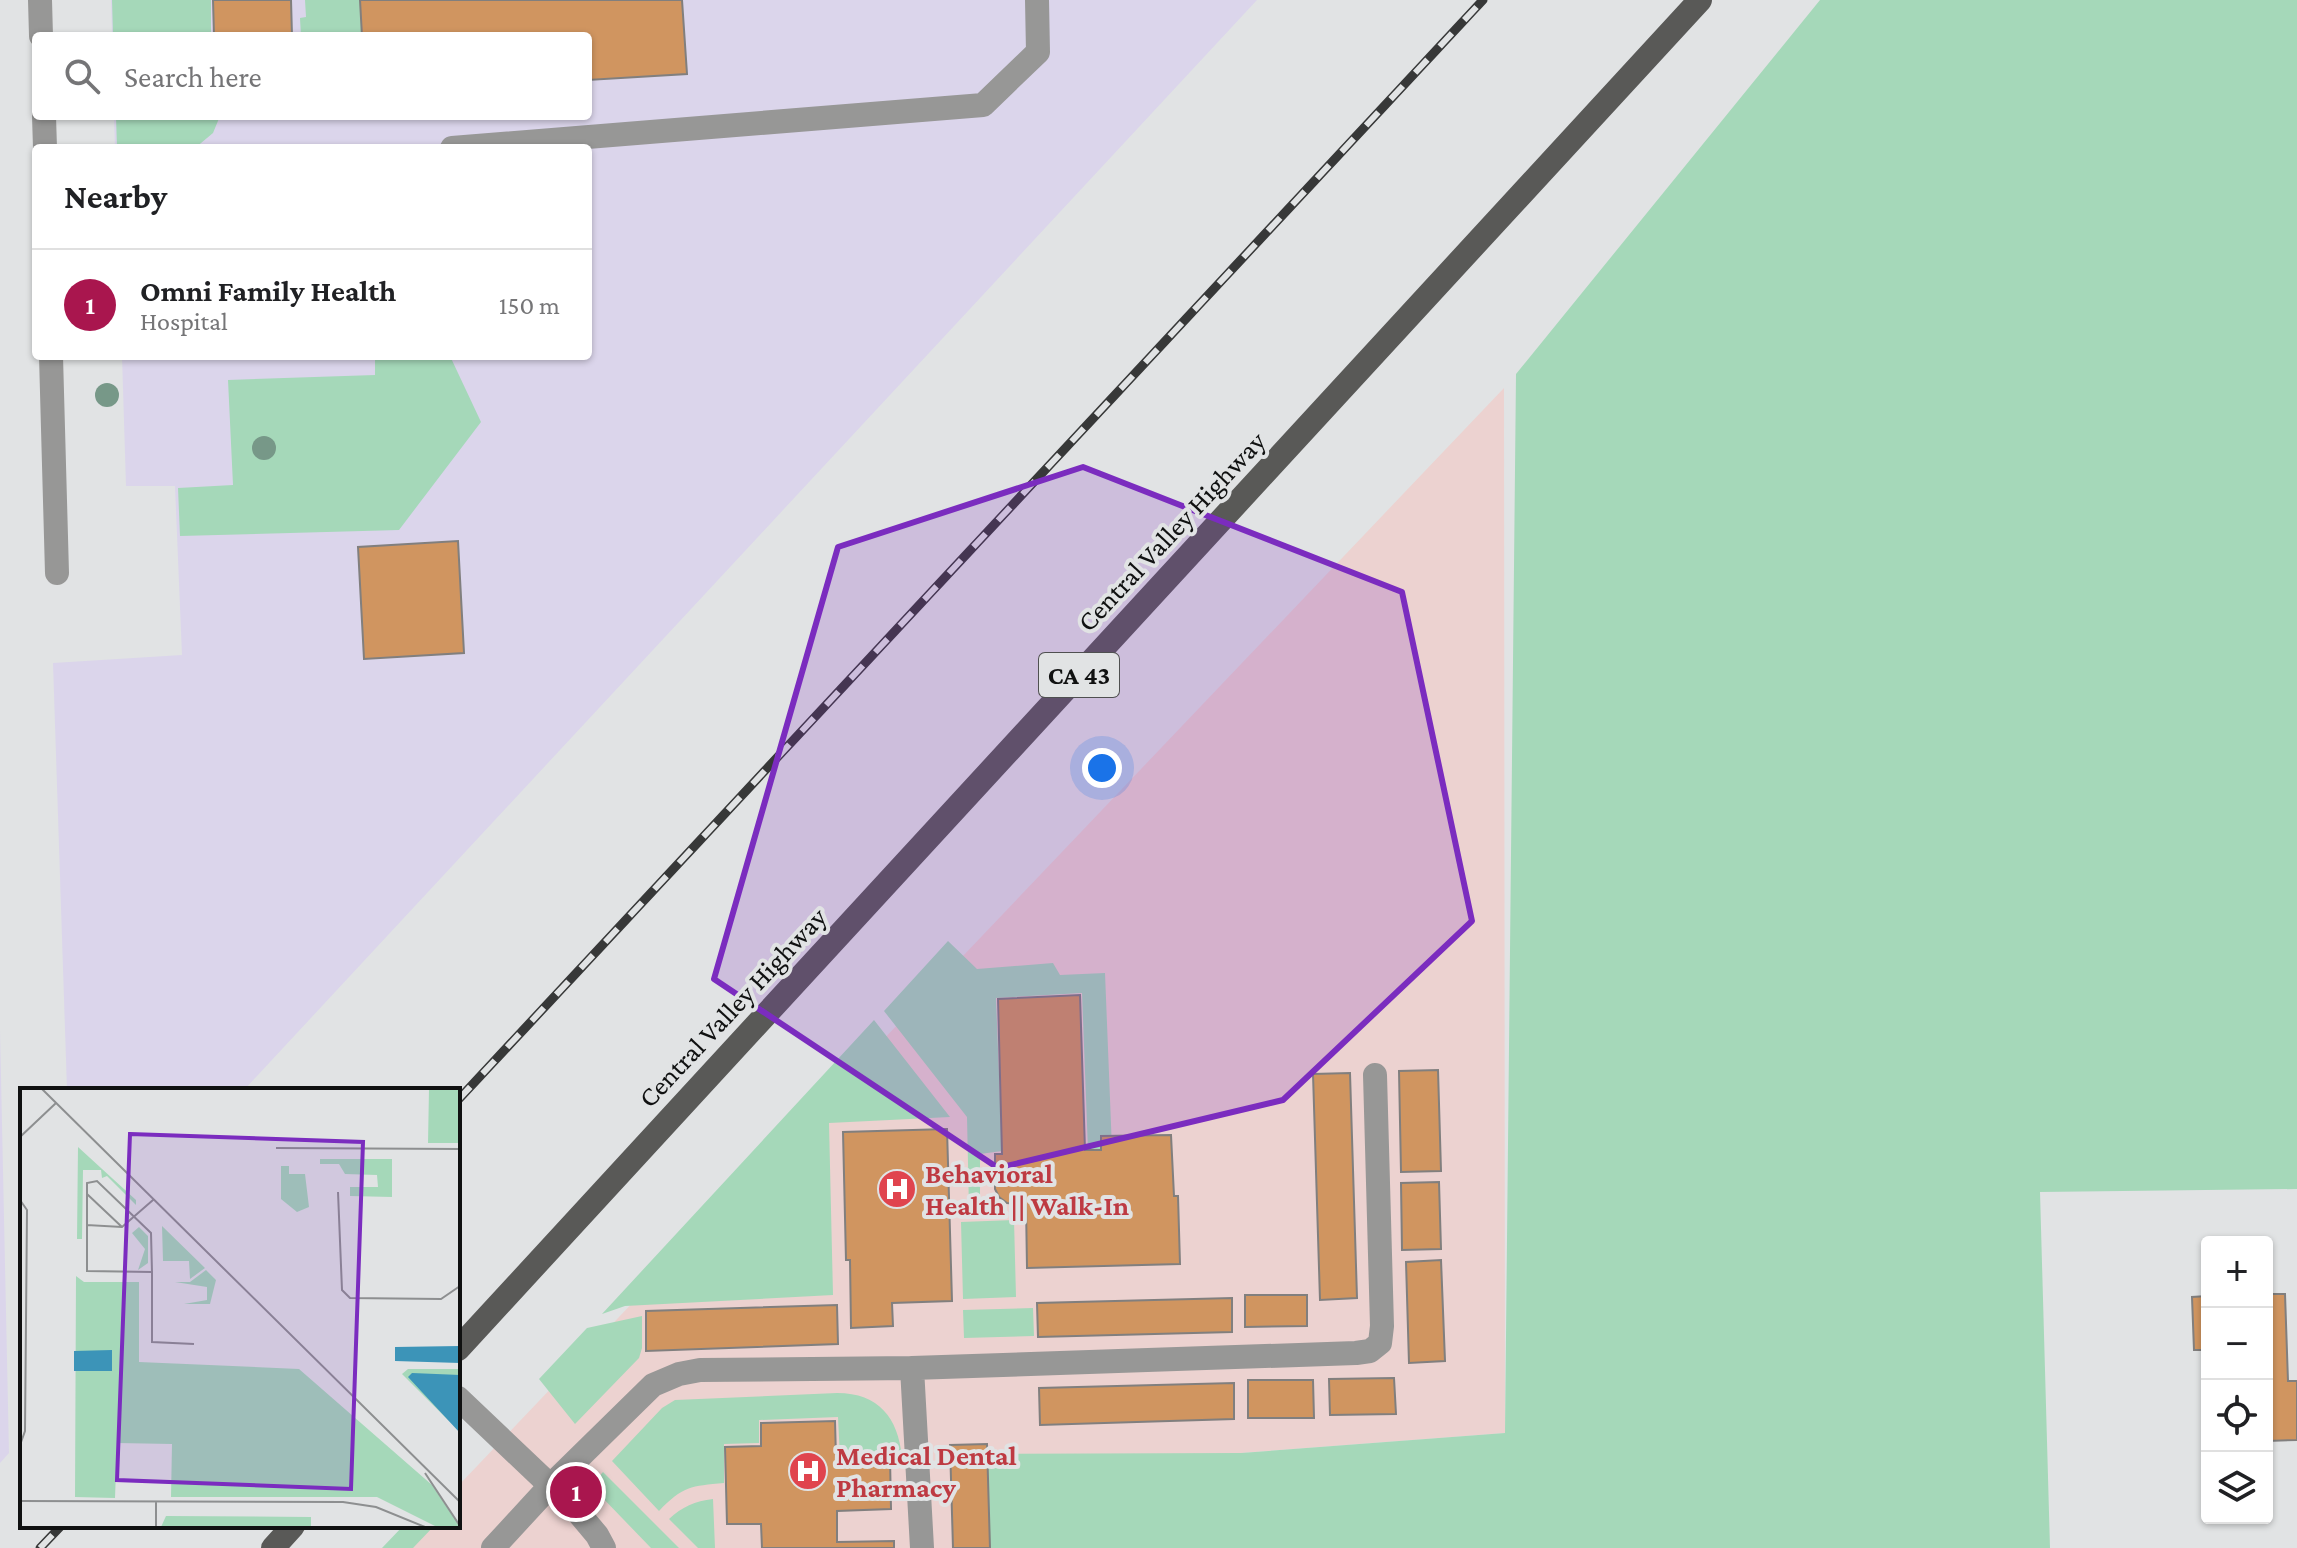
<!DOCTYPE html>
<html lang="en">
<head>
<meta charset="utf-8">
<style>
  body { margin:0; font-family:"Crimson Pro",serif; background:#f6f6f6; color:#202124 }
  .controls { position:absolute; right:24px; bottom:24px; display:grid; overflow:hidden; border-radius:8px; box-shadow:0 2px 6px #0004 }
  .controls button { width:72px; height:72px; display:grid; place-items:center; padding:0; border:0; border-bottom:2px solid #e0e0e0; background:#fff; color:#202124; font:40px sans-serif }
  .you { position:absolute; left:1102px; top:768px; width:28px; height:28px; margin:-20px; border:6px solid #fff; border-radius:50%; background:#1a73e8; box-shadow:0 0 0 12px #1a73e833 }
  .badge { display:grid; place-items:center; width:52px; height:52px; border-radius:50%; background:#a9164e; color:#fff; font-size:26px; font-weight:700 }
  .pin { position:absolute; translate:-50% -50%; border:4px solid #fff; box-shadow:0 2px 8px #0006 }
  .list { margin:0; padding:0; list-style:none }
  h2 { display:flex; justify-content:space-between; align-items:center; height:104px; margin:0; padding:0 32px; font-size:34px }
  h2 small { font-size:26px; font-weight:400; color:#757577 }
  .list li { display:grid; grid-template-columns:52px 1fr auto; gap:24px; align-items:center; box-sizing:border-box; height:112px; padding:0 32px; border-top:2px solid #e0e0e0 }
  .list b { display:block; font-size:30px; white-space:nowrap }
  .list p { margin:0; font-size:26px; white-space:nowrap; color:#757577 }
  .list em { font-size:26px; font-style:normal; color:#757577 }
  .icon { flex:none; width:44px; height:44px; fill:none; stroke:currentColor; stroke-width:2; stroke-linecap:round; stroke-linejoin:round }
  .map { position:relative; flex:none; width:2297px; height:1548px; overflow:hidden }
  .search { position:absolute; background:#fff; box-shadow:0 2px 6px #0004; left:32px; top:32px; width:560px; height:88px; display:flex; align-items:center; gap:20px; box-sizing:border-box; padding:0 28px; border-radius:8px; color:#757577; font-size:30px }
  .panel { position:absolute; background:#fff; box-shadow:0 2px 6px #0004; left:32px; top:144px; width:560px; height:216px; border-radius:8px }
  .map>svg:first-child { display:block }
  .commercial { fill:#ecd2d0 }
  .industrial { fill:#dbd5eb }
  .green { fill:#a5d8b9 }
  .building { fill:#d09560; stroke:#817f7e; stroke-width:2 }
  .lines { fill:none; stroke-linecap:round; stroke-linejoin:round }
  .minor { stroke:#979796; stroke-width:24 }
  .major { stroke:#595957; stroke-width:24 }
  .rail-casing { stroke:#373838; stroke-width:9 }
  .rail { stroke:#e1e3e4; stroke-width:6; stroke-dasharray:18; stroke-linecap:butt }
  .tree { fill:#779888 }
  .marked { fill:#7b2cbf; fill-opacity:0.2; stroke:#7b2cbf; stroke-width:6; stroke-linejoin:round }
  .labels { text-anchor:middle; stroke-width:8; stroke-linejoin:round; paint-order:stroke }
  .shield { fill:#e1e3e4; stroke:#4f5050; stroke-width:2 }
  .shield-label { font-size:26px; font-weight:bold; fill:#101111 }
  .street-label { font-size:28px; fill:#101111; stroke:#e1e3e4 }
  .health-label { font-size:28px; font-weight:bold; fill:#be3a42; stroke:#e1e3e4; text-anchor:start }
  .inset-road { fill:none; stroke:#8d8f90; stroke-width:2 }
  .view { fill:#7b2cbf; fill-opacity:0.15; stroke:#7b2cbf; stroke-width:4 }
  .inset-edge { fill:none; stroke:#101111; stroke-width:4 }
</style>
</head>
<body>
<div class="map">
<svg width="2297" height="1548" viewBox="0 0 2297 1548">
  <rect width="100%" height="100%" fill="#e1e3e4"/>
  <path class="commercial" d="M1504 388 1505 1433 1241 1453 980 1548H399L420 1526H458V1486Z"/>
  <path class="industrial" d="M111 0H1257L244 1090H67L53 663 182 655 175 486H126L122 356H588V148H115L114 116H588V36H112Z
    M0 1030 9 1453 0 1463Z"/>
  <path class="green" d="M112 0H211V36H113Z
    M305 0H361L362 36H301L300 18 306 17Z
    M1820 0H2297V1189L2040 1192 2050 1548H980L977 1454 1241 1453 1505 1433 1516 374Z
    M116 116H220L213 133 195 148H117Z
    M375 356H450L481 422 399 530 180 536 178 488 233 485 228 380 375 375Z
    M948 941 977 969 1053 963 1060 975 1105 973 1112 1149 1088 1150 1082 993 996 998 1002 1151 980 1154V1209L969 1210 967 1117 884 1011Z
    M874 1020 950 1117 829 1123 833 1295 625 1306 602 1314Z
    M1014 1220 1016 1297 963 1299 961 1222Z
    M1033 1308 1034 1336 964 1338 963 1310Z
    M642 1316V1348L639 1358 575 1424 539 1379 587 1328Z
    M837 1393C879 1393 898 1418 902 1457L840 1458 838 1417 759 1420V1443L724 1444V1483C691 1486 683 1486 659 1511L612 1461 662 1408 675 1400Z
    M603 1472 679 1548H651L596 1491V1480Z
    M713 1499 715 1548H698L669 1519C682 1507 695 1501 713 1499Z
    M403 1526H434L413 1548H382Z"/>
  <path class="building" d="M213 0H291L292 36H214Z
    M360 0H682L687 74 588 80V36H362Z
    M458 541 464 653 364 659 358 547Z
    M1080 995 1085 1150H1101V1136L1171 1135 1174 1196H1178L1180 1264 1027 1268 1026 1205 1007 1203 999 1197 995 1189V1154H1002L998 999Z
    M1438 1070 1441 1171 1401 1172 1399 1071Z
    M1350 1073 1357 1298 1320 1300 1313 1074Z
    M947 1129 952 1301 892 1303 893 1326 851 1328 850 1260H846L843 1132Z
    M1439 1182 1441 1249 1402 1250 1401 1183Z
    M1441 1260 1445 1361 1409 1363 1406 1262Z
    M2267 1294H2285L2288 1381H2297V1440L2267 1441Z
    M1245 1295H1307V1326L1245 1327Z
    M2207 1296V1350H2194L2192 1297Z
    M1232 1298V1332L1038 1337 1037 1303Z
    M837 1305 838 1344 646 1351V1311Z
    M1394 1378 1396 1414 1330 1415 1329 1379Z
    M1248 1380H1313L1314 1418H1248Z
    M1234 1383V1419L1040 1425 1039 1388Z
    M835 1421 836 1458H890L891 1509 837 1511V1542L894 1541V1548H762L761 1524H727L725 1447 761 1446V1423Z
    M987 1444 990 1548H953L950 1445Z"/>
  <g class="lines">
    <path class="minor" d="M40 0 41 36
      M44 116 45 148
      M452 148 983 105 1038 52 1037 0
      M51 356 57 573
      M458 1398 576 1510 597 1535 604 1548
      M493 1548 551 1485 653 1385 679 1374 700 1370 912 1368
      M922 1548 912 1368 1356 1353 1370 1351 1380 1343 1382 1326 1375 1075"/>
    <path class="major" d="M458 1349 1700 0
      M273 1548 293 1526"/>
    <g class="rail-casing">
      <path id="rail" d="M458 1100 1483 0
        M40 1548 61 1526"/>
    </g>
    <use href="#rail" class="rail"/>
  </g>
  <g class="tree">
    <circle cx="107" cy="395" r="12"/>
    <circle cx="264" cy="448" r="12"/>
  </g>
  <path class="marked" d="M1083 467 1402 592 1472 921 1283 1100 998 1168 714 979 838 547Z"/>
  <defs>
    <g id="hospital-disc" transform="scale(2)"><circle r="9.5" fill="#e0444e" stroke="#e1e3e4"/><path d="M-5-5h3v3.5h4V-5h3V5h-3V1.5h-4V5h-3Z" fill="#fff"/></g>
  </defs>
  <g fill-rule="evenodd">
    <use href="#hospital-disc" x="897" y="1189"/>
    <use href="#hospital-disc" x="808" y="1471"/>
  </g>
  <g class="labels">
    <rect class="shield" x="1039" y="653" width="80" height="44" rx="6"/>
    <g class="shield-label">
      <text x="1079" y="684">CA 43</text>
    </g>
    <g class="street-label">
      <text transform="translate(1171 531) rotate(-47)" y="10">Central Valley Highway</text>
      <text transform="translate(732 1007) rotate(-47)" y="10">Central Valley Highway</text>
    </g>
    <g class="health-label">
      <text x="925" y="1183">Behavioral<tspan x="925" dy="32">Health || Walk-In</tspan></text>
      <text x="836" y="1465">Medical Dental<tspan x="836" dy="32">Pharmacy</tspan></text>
    </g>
  </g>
  <g transform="translate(20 1088)">
    <rect width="440" height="440" fill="#e1e3e4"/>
    <path d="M409 1H440V55H408ZM58 59 116 112V117L87 88 82 90 81 82H63L62 151H57ZM300 71H372V109L330 108V99H358L357 87 325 86 319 76H300ZM261 78H269V86H285L289 119 277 124 261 111ZM142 138 185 180 170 191 169 173H143ZM119 139 128 148V175L118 182 125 161 112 145ZM186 182 196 192 190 216H164L187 212V199L155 194H170ZM56 188 64 194H119V274L279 281 412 397 440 439H417L357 409H151L152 356 97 355 95 410 55 409ZM388 281H440V287L389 288 431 335 382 286ZM146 428 291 429V439H141Z" fill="#a5d8b9"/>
    <path d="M440 258V275L375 273V259ZM92 262V283H54V263ZM392 285 440 287V345L388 289Z" fill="#3c94b8"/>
    <path class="inset-road" d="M22 1 440 414M0 49 36 15M256 60 440 61M318 104 322 202 330 210 421 211 440 198M67 106 102 139M0 112 7 122 5 343 0 357M133 112 102 139 67 137V183L132 184V254L174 256M67 137V95L77 93 131 145 132 184M405 385 440 438M0 413 323 414 356 419 405 439M136 439V414"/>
    <path class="view" d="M110 46 343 54 331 401 97 392Z"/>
    <rect width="440" height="440" class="inset-edge"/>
  </g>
</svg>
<div class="controls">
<button>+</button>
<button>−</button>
<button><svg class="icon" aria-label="locate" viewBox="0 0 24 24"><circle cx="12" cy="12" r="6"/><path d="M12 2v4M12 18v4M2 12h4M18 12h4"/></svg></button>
<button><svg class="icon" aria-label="layers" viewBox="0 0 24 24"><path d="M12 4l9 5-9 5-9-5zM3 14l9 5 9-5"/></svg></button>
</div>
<div class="you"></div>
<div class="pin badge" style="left:576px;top:1492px">1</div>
<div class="search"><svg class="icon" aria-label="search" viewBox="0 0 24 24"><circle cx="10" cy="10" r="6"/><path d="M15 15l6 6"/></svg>Search here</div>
<section class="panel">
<h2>Nearby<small></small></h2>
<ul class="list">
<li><span class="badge">1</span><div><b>Omni Family Health</b><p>Hospital</p></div><em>150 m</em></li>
</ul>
</section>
</div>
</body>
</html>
